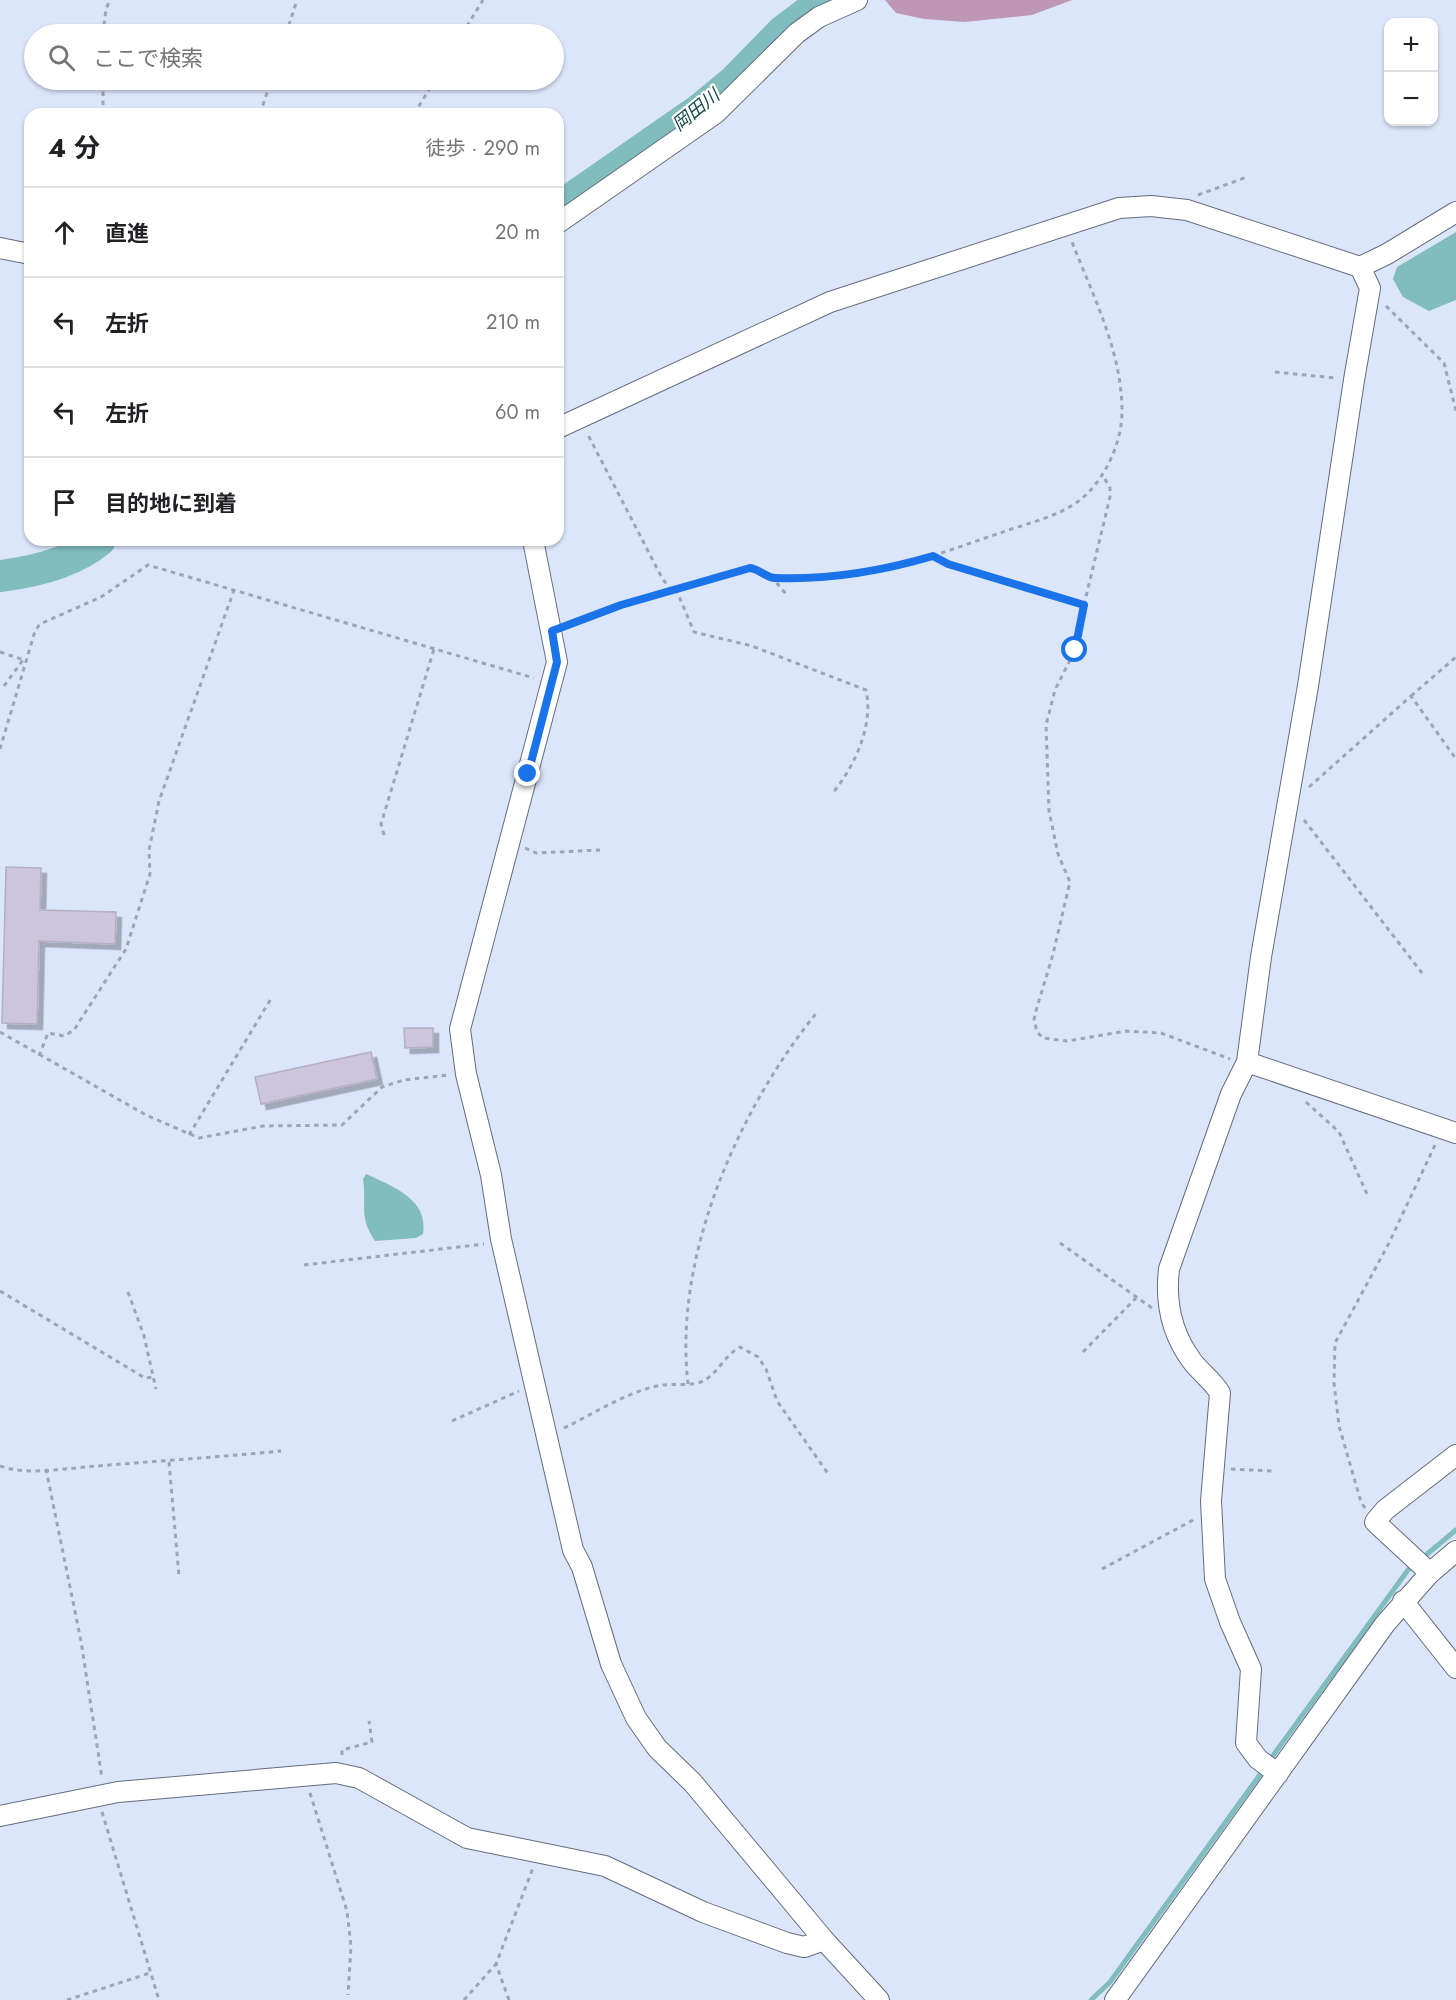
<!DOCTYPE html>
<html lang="ja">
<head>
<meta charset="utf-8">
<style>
  body { margin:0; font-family:Jost,"Noto Sans JP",sans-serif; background:#f6f6f6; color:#202124 }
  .controls { position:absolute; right:18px; top:18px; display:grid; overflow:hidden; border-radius:12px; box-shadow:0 2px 4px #0004 }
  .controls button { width:54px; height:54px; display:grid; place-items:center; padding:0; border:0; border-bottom:2px solid #e0e0e0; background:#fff; color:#202124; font:30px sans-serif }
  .stop { position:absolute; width:18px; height:18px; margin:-14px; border:4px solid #1a73e8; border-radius:50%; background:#fff }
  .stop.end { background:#1a73e8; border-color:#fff; box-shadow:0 2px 6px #0008 }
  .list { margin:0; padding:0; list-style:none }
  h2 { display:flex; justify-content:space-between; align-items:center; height:78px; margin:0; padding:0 24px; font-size:26px }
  h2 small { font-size:20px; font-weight:400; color:#757577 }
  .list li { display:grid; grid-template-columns:39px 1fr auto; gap:18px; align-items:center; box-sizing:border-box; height:90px; padding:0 24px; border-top:2px solid #e0e0e0 }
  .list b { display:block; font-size:22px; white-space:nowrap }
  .list em { font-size:20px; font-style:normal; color:#757577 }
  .icon { flex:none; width:33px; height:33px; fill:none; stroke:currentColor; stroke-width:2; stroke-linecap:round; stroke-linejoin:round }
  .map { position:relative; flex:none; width:1456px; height:2000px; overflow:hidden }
  .search { position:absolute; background:#fff; box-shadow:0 2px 4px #0004; left:24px; top:24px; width:540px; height:66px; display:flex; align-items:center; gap:15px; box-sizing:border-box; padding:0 21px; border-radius:33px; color:#757577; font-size:22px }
  .panel { position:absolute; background:#fff; box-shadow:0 2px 4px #0004; left:24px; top:108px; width:540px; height:438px; border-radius:18px }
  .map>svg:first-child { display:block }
  .forest { fill:#be97b5 }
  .water { fill:#81bdbc }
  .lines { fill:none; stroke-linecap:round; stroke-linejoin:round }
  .stream { stroke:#81bdbc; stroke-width:5 }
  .river { stroke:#81bdbc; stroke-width:32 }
  .building { fill:#ccc5db; stroke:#b5afc4; stroke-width:1.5; filter:url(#shadow) }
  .minor-casing { stroke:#646d7f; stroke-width:22 }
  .path { stroke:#9da4b5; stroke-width:3; stroke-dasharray:4.5 4.5; stroke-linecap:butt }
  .minor { stroke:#fff; stroke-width:20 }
  .route { stroke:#1a73e8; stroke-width:8 }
  .labels { text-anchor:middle; stroke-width:4.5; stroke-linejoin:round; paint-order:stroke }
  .water-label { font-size:18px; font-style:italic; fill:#134949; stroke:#fff }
</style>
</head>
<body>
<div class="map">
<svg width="1456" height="2000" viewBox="0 0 1456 2000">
  <defs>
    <filter id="shadow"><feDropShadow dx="5.5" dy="5.5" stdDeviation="0" flood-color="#0004"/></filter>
  </defs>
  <rect width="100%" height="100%" fill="#dce6fb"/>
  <path class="forest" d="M885 0H1072L1032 15 965 22 924 19 896 13Z"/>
  <path class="water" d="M1456 232V300L1429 311 1403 297 1393 279 1397 267Z
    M366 1174C392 1186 429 1199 423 1234L416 1238 375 1241C358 1216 367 1205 363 1179Z"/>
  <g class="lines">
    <path class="stream" d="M1269 1761 1408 1570 1456 1530
      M1091 2000 1110 1982 1264 1769"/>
    <path class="river" d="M558 208 699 110 734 81 783 31 824 0
      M0 576C33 572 74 562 100 540"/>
  </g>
  <path class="building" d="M6 867 41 868 40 910 116 912 115 944 39 941 37 1024 2 1023Z
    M404 1028H433V1047L405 1048Z
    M371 1052 377 1079 261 1104 255 1077Z"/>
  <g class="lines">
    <g class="minor-casing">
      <path id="minor" d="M558 223 716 113 797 33 819 17 857 0
        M0 248 30 254
        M558 428 830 302 1119 208 1151 206 1187 210 1360 267 1387 254 1456 212
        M533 540 557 662 460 1029 466 1074 491 1175 501 1239 573 1550 582 1567 611 1664 636 1718 657 1748 693 1783 824 1940 879 2000
        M1247 1062 1456 1133
        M1430 1573 1375 1522 1385 1510 1456 1455
        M1403 1601 1456 1668
        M1278 1774 1258 1759 1246 1743 1251 1669 1230 1622 1215 1579 1211 1501 1220 1393C1213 1381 1201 1373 1192 1361 1171 1333 1165 1303 1169 1269L1231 1094 1247 1062 1261 957 1308 686 1354 380 1370 288 1360 267
        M0 1816 118 1792 336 1773 359 1778 467 1838 605 1866 703 1912 787 1943 804 1947 824 1940
        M1115 2000 1385 1624 1430 1573 1456 1551"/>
    </g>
    <path class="path" d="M103 34 106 9 110 0
      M286 34 297 0
      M462 34 483 0
      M103 114V80
      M260 114 271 80
      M414 114 435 80
      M1198 195 1247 177
      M1386 306 1444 363 1456 411
      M1275 372 1336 378
      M933 556 948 565 1084 605 1075 650 1055 690 1046 725 1049 811 1058 854 1070 882 1052 958 1037 1007 1034 1019 1037 1032 1043 1038 1067 1041 1127 1031 1161 1033 1230 1059
      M773 579C809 574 846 577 882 570 922 561 961 546 1000 533 1025 524 1058 517 1080 500 1105 480 1122 443 1122 411 1122 352 1093 296 1072 242
      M676 589 694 632 752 646 866 690C874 726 854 767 832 794
      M676 589 750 568C767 570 776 582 786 594
      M1084 605 1110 497V488L1102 474
      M568 625 671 590 662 578 587 433
      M0 652 24 660
      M4 686 23 660
      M1411 696 1456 657
      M0 749 35 631 40 624 101 597 148 565 534 678
      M1309 787 1411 696 1456 759
      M1304 820 1422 973
      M384 835 381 824 434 649
      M525 848 536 853 600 850
      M0 1032 146 1115 199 1138 263 1126 342 1125 382 1087 404 1080 449 1075
      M39 1056 48 1033 64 1036 74 1030 126 949 150 874 149 850 159 801 234 590
      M1306 1102 1339 1132 1367 1194
      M189 1135 272 997
      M1060 1243 1152 1308
      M304 1265 484 1244
      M0 1291 145 1378 153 1377
      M128 1292 144 1336 156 1389
      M1083 1352 1136 1298
      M688 1384C673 1256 739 1108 818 1011
      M452 1421 519 1391
      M564 1428C593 1414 625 1393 657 1386 670 1383 685 1386 698 1383 716 1378 724 1355 740 1347L758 1357 766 1369 777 1401 829 1475
      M169 1462 179 1576
      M0 1466C29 1476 66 1468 97 1466 158 1461 220 1457 281 1451
      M46 1469 81 1641 102 1778
      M1231 1469 1272 1471
      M1365 1508 1361 1502 1339 1426 1334 1383 1335 1343 1389 1243 1435 1145
      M1102 1569 1193 1520
      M342 1755V1750L372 1742 369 1721
      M310 1793 347 1911 351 1946 348 1995
      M102 1812 159 2000
      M67 2000 150 1973
      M464 2000 496 1964
      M509 2000 496 1964 533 1868"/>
    <use href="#minor" class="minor"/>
  </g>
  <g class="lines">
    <path class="route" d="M528 774 557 662 552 631 621 605 750 568C759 569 767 578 775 578 829 580 882 571 933 556L948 564 1084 605 1075 650"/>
  </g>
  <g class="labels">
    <g class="water-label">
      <text transform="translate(696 110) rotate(-39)" y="6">岡田川</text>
    </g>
  </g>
</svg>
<div class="controls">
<button>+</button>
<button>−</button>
</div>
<div class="stop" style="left:1075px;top:650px"></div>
<div class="stop end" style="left:528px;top:774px"></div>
<div class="search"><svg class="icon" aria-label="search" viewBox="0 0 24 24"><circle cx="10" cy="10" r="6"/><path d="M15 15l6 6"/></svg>ここで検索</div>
<section class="panel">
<h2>4 分<small>徒歩 · 290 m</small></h2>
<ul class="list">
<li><svg class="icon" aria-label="ahead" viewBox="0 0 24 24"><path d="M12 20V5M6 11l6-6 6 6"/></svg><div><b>直進</b></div><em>20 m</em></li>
<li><svg class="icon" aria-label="left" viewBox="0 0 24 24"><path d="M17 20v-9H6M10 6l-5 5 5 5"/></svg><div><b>左折</b></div><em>210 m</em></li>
<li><svg class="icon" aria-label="left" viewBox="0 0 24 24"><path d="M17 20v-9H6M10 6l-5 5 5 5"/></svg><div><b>左折</b></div><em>60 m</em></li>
<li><svg class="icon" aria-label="arrive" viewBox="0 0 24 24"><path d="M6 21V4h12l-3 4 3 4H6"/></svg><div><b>目的地に到着</b></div></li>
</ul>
</section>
</div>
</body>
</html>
